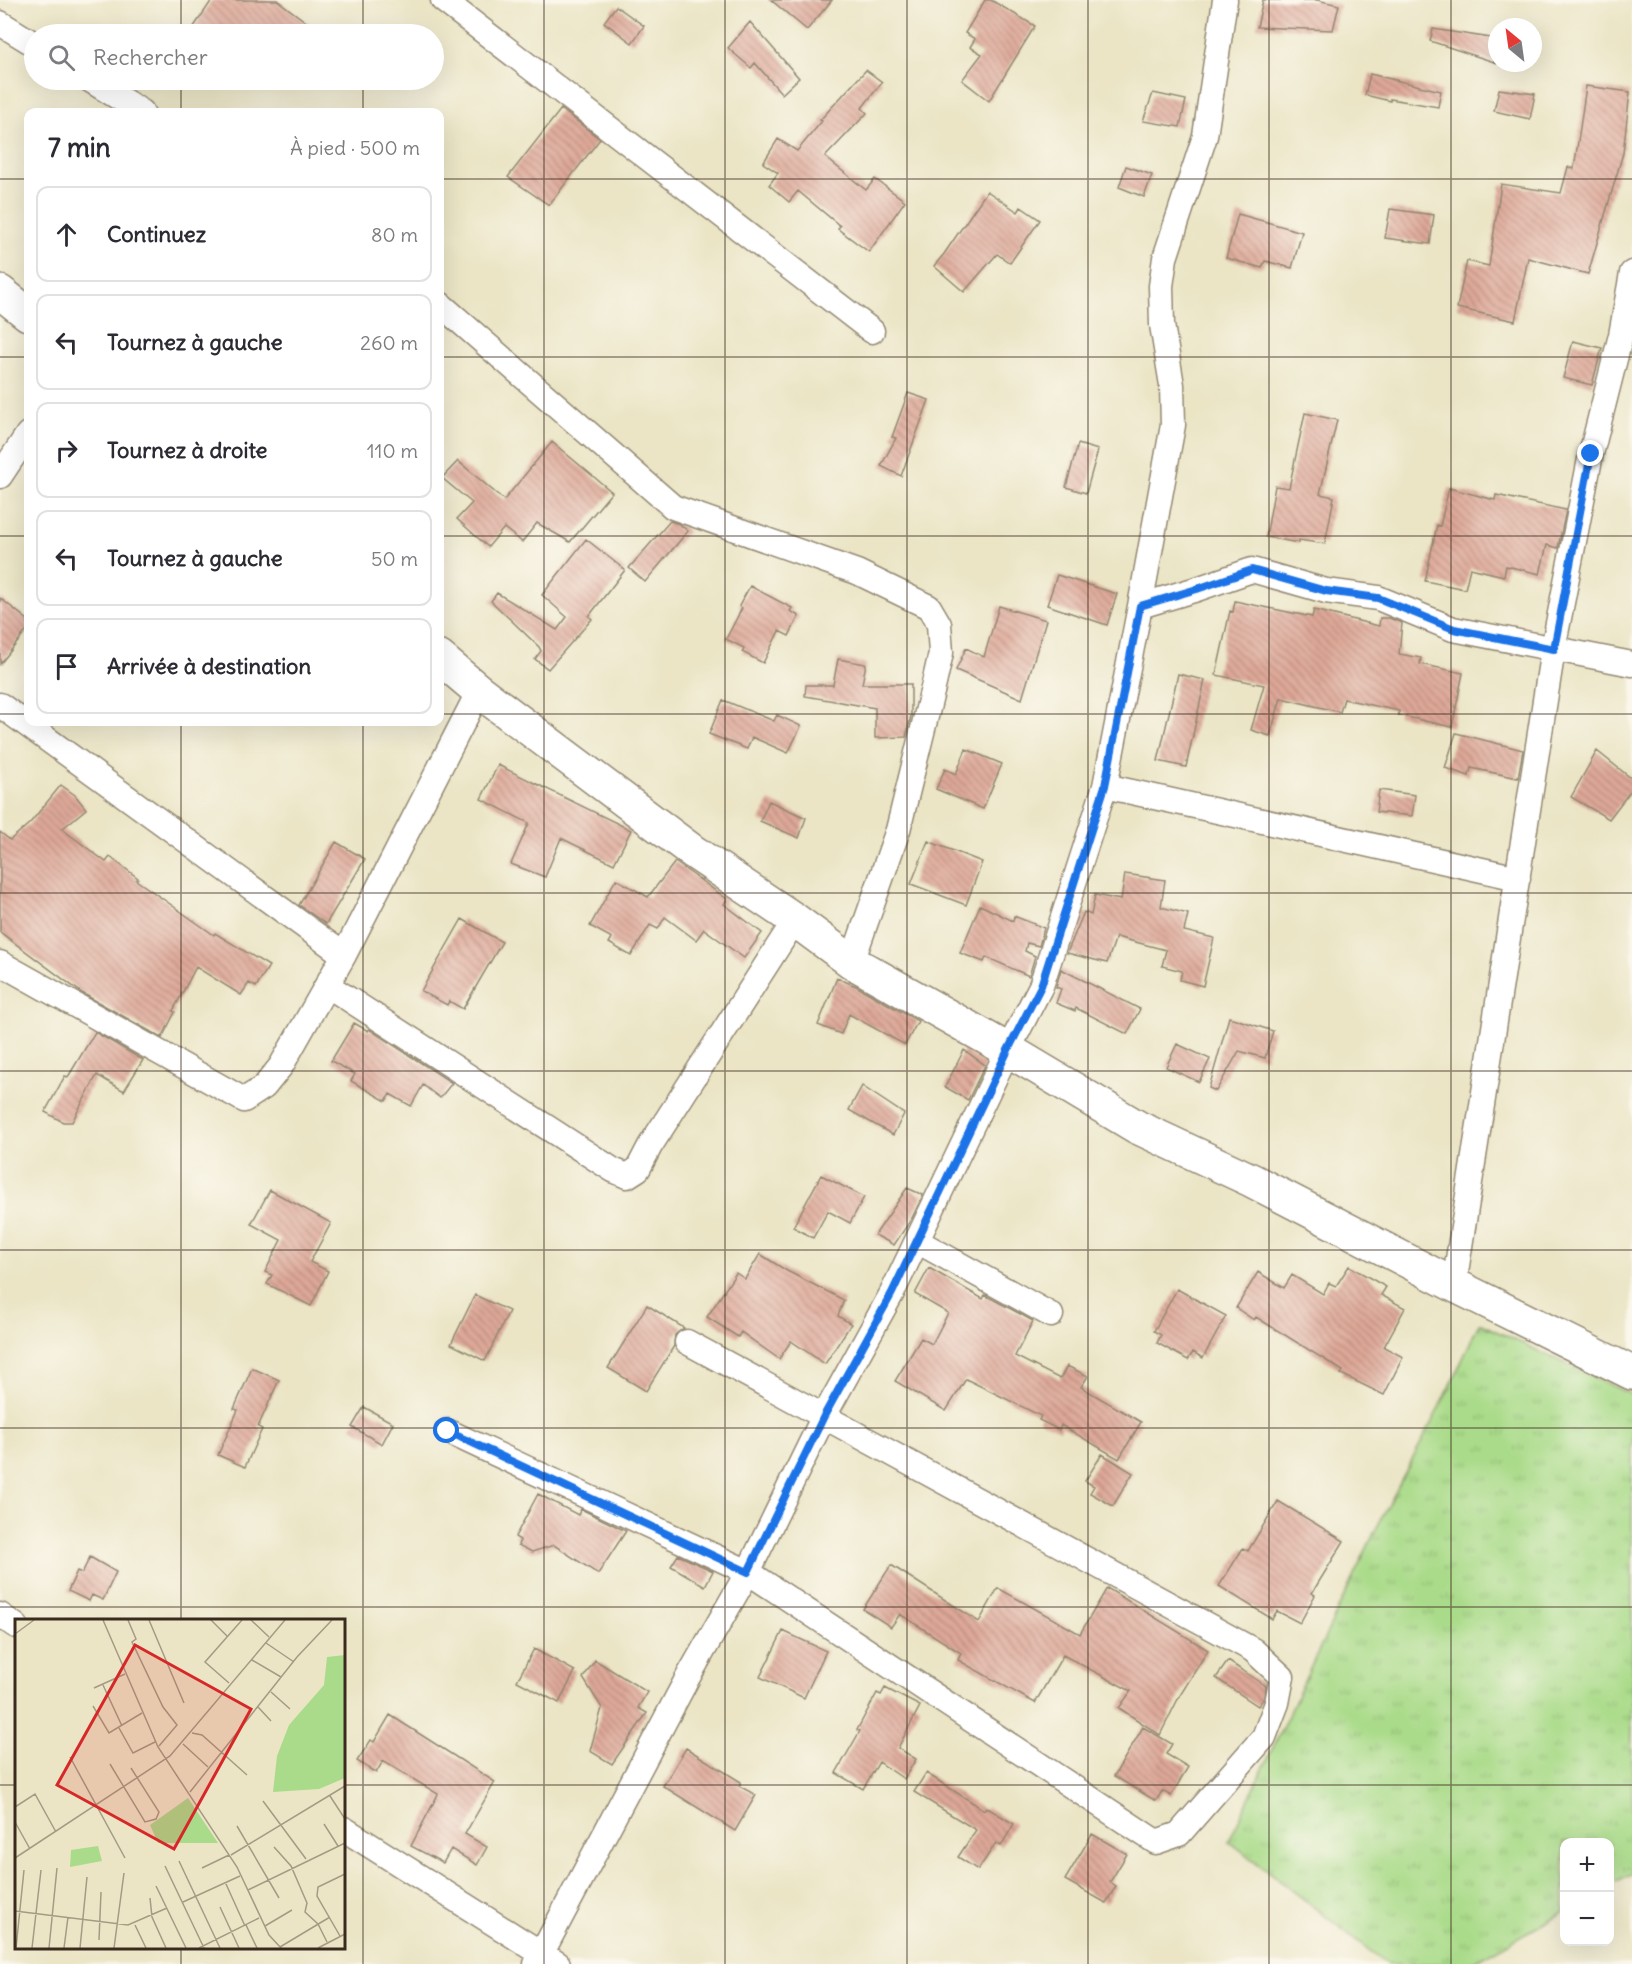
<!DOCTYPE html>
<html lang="fr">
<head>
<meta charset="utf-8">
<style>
  body { margin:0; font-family:Delius,sans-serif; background:#f2f2f3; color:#2b2b33 }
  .controls { position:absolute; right:18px; bottom:18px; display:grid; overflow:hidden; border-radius:12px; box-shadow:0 6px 24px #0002 }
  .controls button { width:54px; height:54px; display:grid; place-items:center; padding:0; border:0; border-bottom:2px solid #e1e1e2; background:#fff; color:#2b2b33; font:30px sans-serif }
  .compass { position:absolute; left:1488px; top:18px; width:54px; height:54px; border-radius:50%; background:#fff; box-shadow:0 6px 24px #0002; rotate:331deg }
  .stop { position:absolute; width:18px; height:18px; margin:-14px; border:4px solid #1a73e8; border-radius:50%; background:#fff }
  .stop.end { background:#1a73e8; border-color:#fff; box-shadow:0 2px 6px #0008 }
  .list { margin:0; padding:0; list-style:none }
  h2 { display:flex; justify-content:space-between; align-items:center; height:78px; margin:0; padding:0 24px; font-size:26px }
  h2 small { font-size:20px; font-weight:400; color:#7c7c81 }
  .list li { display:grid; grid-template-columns:39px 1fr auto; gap:18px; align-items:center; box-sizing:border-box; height:96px; margin:0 12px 12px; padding:0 12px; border:2px solid #e1e1e2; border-radius:12px }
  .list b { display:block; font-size:22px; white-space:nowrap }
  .list em { font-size:20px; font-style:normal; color:#7c7c81 }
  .icon { flex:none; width:33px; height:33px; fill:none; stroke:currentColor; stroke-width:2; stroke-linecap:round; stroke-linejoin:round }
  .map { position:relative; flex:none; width:1632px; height:1964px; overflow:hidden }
  .search { position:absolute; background:#fff; box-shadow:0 6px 24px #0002; left:24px; top:24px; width:420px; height:66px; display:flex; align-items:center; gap:15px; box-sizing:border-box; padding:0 21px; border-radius:33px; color:#7c7c81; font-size:22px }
  .panel { position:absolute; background:#fff; box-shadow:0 6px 24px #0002; left:24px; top:108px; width:420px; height:618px; border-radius:12px }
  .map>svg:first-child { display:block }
  .grass { fill:url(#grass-tufts); stroke:#728254; stroke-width:1.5 }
  .building { fill:url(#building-back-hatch) }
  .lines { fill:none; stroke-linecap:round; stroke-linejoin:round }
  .minor-casing { stroke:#938872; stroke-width:27 }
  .trunk-casing { stroke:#938872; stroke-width:36 }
  .minor { stroke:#fff; stroke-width:24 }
  .trunk { stroke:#fff; stroke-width:33 }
  .route { stroke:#1a73e8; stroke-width:8 }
  .grid { fill:none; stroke:#3b2a1e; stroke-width:1.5; stroke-opacity:0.55 }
  .inset-road { fill:none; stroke:#a59a83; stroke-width:1.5 }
  .view { fill:#d62828; fill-opacity:0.15; stroke:#d62828; stroke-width:3 }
  .inset-edge { fill:none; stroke:#3b2a1e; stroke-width:3 }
</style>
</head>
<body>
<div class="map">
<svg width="1632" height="1964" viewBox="0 0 1632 1964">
  <defs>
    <pattern id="grass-tufts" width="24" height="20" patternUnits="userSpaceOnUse" patternTransform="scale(1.5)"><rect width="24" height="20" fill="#aadb8a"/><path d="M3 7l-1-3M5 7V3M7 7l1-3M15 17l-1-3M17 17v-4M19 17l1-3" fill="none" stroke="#93bc77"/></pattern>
    <pattern id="building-back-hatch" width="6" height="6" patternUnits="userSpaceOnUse" patternTransform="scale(1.5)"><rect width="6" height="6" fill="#dea898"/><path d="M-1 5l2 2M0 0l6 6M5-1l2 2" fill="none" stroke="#b5897b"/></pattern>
  </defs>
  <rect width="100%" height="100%" fill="#fbf7ec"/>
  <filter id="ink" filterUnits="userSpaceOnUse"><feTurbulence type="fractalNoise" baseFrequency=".0167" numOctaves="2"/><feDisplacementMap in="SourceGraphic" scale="12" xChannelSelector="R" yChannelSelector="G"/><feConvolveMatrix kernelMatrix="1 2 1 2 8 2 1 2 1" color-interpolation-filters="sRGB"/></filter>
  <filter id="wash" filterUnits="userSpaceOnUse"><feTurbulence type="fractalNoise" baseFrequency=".008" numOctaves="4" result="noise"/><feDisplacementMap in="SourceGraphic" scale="24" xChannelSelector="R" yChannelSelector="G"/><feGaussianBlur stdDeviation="1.35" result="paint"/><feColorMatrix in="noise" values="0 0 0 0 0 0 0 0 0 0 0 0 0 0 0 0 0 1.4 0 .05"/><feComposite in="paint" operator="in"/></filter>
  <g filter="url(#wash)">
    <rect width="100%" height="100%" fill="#ebe5c6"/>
    <path class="grass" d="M1479 1323 1632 1395V1874L1610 1886V1842H1564V1912L1471 1964H1387L1229 1841 1374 1533 1450 1387Z"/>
    <g id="blocks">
      <path class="building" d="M212 0H277L322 34H189Z
        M771 0H832L807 30Z
        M985 0H991L1035 26 989 101 962 80 982 54 970 47 975 39 965 33Z
        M1263 0H1317L1339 5 1333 30 1257 27Z
        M616 6 644 26 632 43 604 22Z
        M750 22 799 78 782 94 755 63 751 68 728 48Z
        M1433 29 1497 39V63L1430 41Z
        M866 70 882 82 862 108 867 113 825 157 866 190 875 179 905 201 869 252 838 229 840 226 798 191 789 202 769 185 778 173 763 163 778 139 797 151 822 121 820 120Z
        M1370 74 1441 91 1438 107 1390 99V101L1365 95Z
        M1586 86 1630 92 1623 153 1588 274 1528 258 1515 321 1457 308 1467 261 1489 266 1501 184 1561 193 1568 167 1574 169Z
        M1499 89 1535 94 1530 119 1494 111Z
        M1153 93 1186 100 1180 127 1143 121Z
        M561 109 600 139 549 205 508 177Z
        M1126 166 1152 175 1144 197 1119 187Z
        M987 191 1018 212 1021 207 1040 220 1010 263 997 254 964 292 934 266 944 254Z
        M1390 209 1434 215 1430 244 1385 238Z
        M1238 214 1302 232 1292 268 1265 261 1262 268 1226 258Z
        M1573 341 1602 348 1592 385 1563 378Z
        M908 393 929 400 901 476 881 466 896 438 892 437Z
        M1305 413 1337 420 1320 494 1334 497 1325 544 1299 540V543L1266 537 1275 486 1289 488Z
        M552 442 612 492 570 542 537 523 522 542 504 528 488 547 457 519 472 503 442 478 458 461 504 500Z
        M1078 444 1098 450 1086 493 1066 487Z
        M1449 488 1495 500 1496 495 1566 510 1558 548 1547 545 1540 574 1506 566 1504 576 1470 568 1465 589 1425 581 1437 525 1440 526Z
        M670 521 679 524 688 531 645 582 629 568Z
        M586 539 625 570 589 616 592 619 548 669 535 659 541 651 539 647 491 601 497 593 557 630 567 617 542 595Z
        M1057 575 1117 594 1107 625 1047 605Z
        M750 586 792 608 790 611 799 616 789 636 779 631 763 663 742 652 744 648 726 639 742 608 739 606Z
        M0 598 28 620V629L0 664Z
        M1235 601 1312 617 1314 610 1379 626 1380 618H1389L1402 623 1399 654 1421 658 1420 664 1463 673 1452 727 1398 715 1399 711 1344 699 1340 712 1281 698 1270 736 1251 730 1264 685 1216 675 1230 611 1233 612Z
        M999 606 1046 620 1022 699 956 670 966 648 984 657Z
        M838 659 866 664 862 684H911V716L906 737 875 738V708L805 696 806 685H833Z
        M1178 674 1205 680 1186 767 1158 761Z
        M723 700 774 721 777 715 801 726 788 753 752 737 747 749 709 734Z
        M1456 733 1523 750 1518 778 1471 768 1469 776 1445 768Z
        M966 749 1002 764 983 809 936 789 945 769 956 774Z
        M1597 751 1632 779V789L1609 819 1571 797Z
        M498 765 631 830 614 864 561 838 545 877 511 864 529 823 481 799Z
        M61 785 75 795 86 809 62 829 106 862 110 857 138 878 136 880 214 935 215 933 269 966 256 987 249 983 241 995 196 967 173 1011 175 1012 162 1038 82 993 0 932V832L10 840 30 823Z
        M1379 790 1415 795 1412 816 1376 812Z
        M769 801 806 818 799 838 760 821Z
        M928 841 982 862 966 905 911 884Z
        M336 842 365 859 326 924 299 905Z
        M675 862 727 899 724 904 762 933 744 958 704 929 696 940 665 917 658 929 650 925 631 956 609 943 612 938 590 926 616 879 648 897Z
        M1125 874 1165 880 1161 907 1188 914 1184 931 1214 938 1203 986 1180 980 1182 971 1162 966 1166 950 1116 937 1107 963 1067 953 1084 912 1091 915 1095 895 1121 900Z
        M980 905 1013 921 1014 916 1044 928 1039 946 1027 943 1025 951 1035 956 1029 976 986 957 984 962 960 953Z
        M462 919 502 942 463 1009 449 1001 447 1005 421 991Z
        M1061 969 1140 1009 1127 1034 1076 1008 1075 1011 1056 1003 1061 989 1056 987Z
        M837 978 856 986 918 1021 905 1045 849 1014 841 1034 818 1025Z
        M1229 1017 1273 1031 1265 1058 1239 1051 1216 1091 1209 1088Z
        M354 1023 368 1031 369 1029 452 1083 440 1098 423 1085 411 1106 390 1094 386 1101 351 1081 355 1074 331 1061Z
        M95 1032 143 1060 124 1091 97 1075 72 1122H63L45 1112 65 1076 68 1077Z
        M1177 1044 1210 1059 1199 1082 1166 1067Z
        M964 1050 985 1065 968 1100 945 1087Z
        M862 1086 904 1114 893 1135 849 1110Z
        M821 1175 864 1197 850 1223 828 1211 813 1238 793 1227Z
        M907 1188 923 1195 912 1218 894 1245 875 1235Z
        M270 1190 331 1223 310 1262 328 1271 311 1306 267 1284 272 1275 265 1272 281 1240 251 1224Z
        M760 1254 787 1271 844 1300 838 1316 851 1324 825 1364 791 1341 779 1359 741 1332 738 1337 707 1317 736 1273 745 1279Z
        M1349 1266 1386 1287 1381 1295 1405 1308 1384 1347 1403 1357 1384 1395 1341 1374 1343 1371 1256 1317 1254 1320 1236 1308 1258 1272 1284 1288 1292 1275 1323 1294 1329 1283 1336 1286Z
        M929 1268 983 1299 985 1295 1033 1321 1015 1356 1060 1379 1067 1366 1088 1376 1081 1387 1141 1422 1119 1459 1061 1425 1059 1430 1039 1420 1041 1416 966 1379 946 1411 895 1381 921 1338 932 1344 948 1313 915 1294Z
        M1177 1289 1226 1316 1203 1358 1193 1352 1188 1360 1157 1343 1161 1335 1154 1331Z
        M475 1295 509 1311 485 1361 451 1344Z
        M647 1305 684 1328 675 1335 674 1346 646 1391 608 1368Z
        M252 1368 279 1380 258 1427 262 1429 245 1467 218 1455 238 1410 234 1409Z
        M364 1407 393 1423 382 1444 352 1427Z
        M1102 1454 1133 1473 1113 1506 1090 1493 1094 1486 1085 1481Z
        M538 1494 578 1515 581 1509 626 1531 598 1574 554 1545 532 1552 518 1545 520 1540 515 1537Z
        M1278 1501 1344 1541 1312 1593 1315 1595 1300 1623 1277 1611 1272 1619 1219 1586 1243 1548 1248 1551Z
        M678 1555 713 1571 705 1586 671 1566Z
        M90 1557 116 1572 103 1600 92 1595 89 1601 68 1591 77 1571 82 1573Z
        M891 1565 979 1622 998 1588 1080 1634 1107 1588 1208 1650 1179 1697 1160 1735 1119 1708 1131 1691 1063 1655 1035 1703 958 1660 961 1653 900 1614 891 1627 863 1609Z
        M783 1631 826 1651 804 1698 760 1677Z
        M534 1649 575 1671 559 1703 517 1681Z
        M595 1660 647 1692 638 1708 647 1713 612 1764 590 1751 602 1708 583 1678Z
        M1228 1661 1266 1686 1264 1698 1258 1706 1216 1678Z
        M885 1688 920 1706 898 1748 916 1759 904 1779 879 1762 863 1789 836 1773 860 1731 857 1730 877 1693 881 1695Z
        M390 1715 495 1782 465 1834 487 1847 477 1865 451 1849 443 1863 411 1846 438 1794 383 1761 376 1773 357 1761 371 1740 374 1742Z
        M1143 1727 1172 1744 1166 1754 1188 1767 1171 1796 1162 1791 1156 1801 1114 1776Z
        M686 1748 741 1782 739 1786 756 1795 735 1831 663 1786Z
        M926 1773 984 1810 986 1807 1014 1824 1001 1846 996 1843 978 1870 958 1857 976 1830 914 1792Z
        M1092 1834 1127 1854 1110 1882 1116 1886 1106 1903 1065 1880Z"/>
    </g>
  </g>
  <g filter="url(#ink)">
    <use href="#blocks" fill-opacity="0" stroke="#938872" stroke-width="1.5"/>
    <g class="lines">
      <g class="minor-casing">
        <path id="minor" d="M443 0 872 331
          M0 23 34 44
          M90 80 142 112
          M440 304 673 507 857 572 929 607 939 624 941 653 933 688 898 830 852 962
          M0 476 28 434
          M1140 606 1197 589 1252 570 1326 591 1378 598 1453 629 1632 664
          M0 705 344 955
          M1105 786 1518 878
          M0 963 244 1100 264 1087 281 1066 344 955 479 691
          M327 985 613 1170 627 1176 638 1169 650 1146 795 920
          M917 1241 1051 1315
          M1454 1285 1553 649 1591 454 1621 335 1632 273
          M447 1431 748 1572 1156 1842 1179 1834 1264 1737 1277 1703 1282 1677 1253 1650 687 1342
          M0 1615 16 1626
          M344 1829 558 1964
          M536 1964 688 1677 748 1572 824 1416 892 1293 1008 1050 1041 986 1105 786 1140 606 1173 425 1172 385 1162 325 1161 286 1165 258 1205 136 1225 0"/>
      </g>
      <g class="trunk-casing">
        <path id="trunk" d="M0 292 28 314
          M440 658 479 691 692 851 795 920 852 962 1008 1050 1137 1127 1251 1180 1454 1285 1632 1373"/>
      </g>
      <use href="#minor" class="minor"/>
      <use href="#trunk" class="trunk"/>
    </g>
  </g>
  <g class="lines" filter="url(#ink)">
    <path class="route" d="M447 1431 748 1572 824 1416 892 1293 1008 1050 1041 986 1105 786 1140 606 1197 589 1252 570 1326 591 1378 598 1454 629 1554 649 1591 454"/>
  </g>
  <path class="grid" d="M181 0V34M363 0V34M544 0V1964M725 0V1964M907 0V1964M1088 0V1964M1269 0V1964M1451 0V1964M181 80V112M363 80V112M0 179H28M440 179H1632M0 357H28M440 357H1632M0 536H28M440 536H1632M0 714H28M440 714H1632M181 722V1620M363 722V1964M0 893H1632M0 1071H1632M0 1250H1632M0 1428H1632M0 1607H1632M0 1785H16M344 1785H1632M181 1948V1964"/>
  <g transform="translate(15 1619)">
    <rect width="330" height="330" fill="#ebe5c6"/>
    <path d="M330 36V159L304 170 258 173 262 137 274 106 309 66 312 38ZM173 179 203 224H143L135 206ZM83 227 87 242 55 248 56 231Z" fill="#aadb8a"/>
    <path class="inset-road" d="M88 1 143 128 222 248 254 316 266 329M113 1 121 20 117 23 148 88 162 106 144 127M134 1 169 84M196 1 212 17M236 1 254 18M0 15 19 1M251 24 279 43M237 41 266 58M214 64 190 43 227 1M88 66 107 107M79 69 110 55M256 73 275 90M78 87 94 114 127 94M243 88 256 102M104 109 118 134 140 123M177 114 187 116 232 156M168 125 193 148M55 138 110 239M95 145 130 203 141 200 144 193 116 149M175 173 282 38 317 1M315 177 330 200M248 182 291 240M0 188 20 175 41 213M0 203 15 230M309 205 323 227M222 207 264 279M259 228 276 247 292 284 290 293 303 305 312 323M216 236 330 167M0 239 155 137 270 1M164 242 205 329M150 247 189 329M187 249 214 236M211 265 230 307M141 267 171 329M233 271 330 224M135 279 137 298 151 329M168 283 225 257M205 288 224 329M0 292 113 306 152 289M120 306 131 329M231 306 242 329M250 307 277 291M325 317 302 277 303 268 330 255M84 321 86 273M265 328 315 298M1 329 9 251M17 329 26 251M34 329 42 249M49 329 53 298M65 329 72 258M99 329 109 254M184 329 244 299M303 329 330 315"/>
    <path class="view" d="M120 26 236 90 159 230 42 166Z"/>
    <rect width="330" height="330" class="inset-edge"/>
  </g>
</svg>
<div class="controls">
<button>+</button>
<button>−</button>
</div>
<svg class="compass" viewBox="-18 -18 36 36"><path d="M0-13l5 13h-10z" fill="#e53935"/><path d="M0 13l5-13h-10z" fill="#7c7c81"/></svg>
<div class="stop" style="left:447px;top:1431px"></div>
<div class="stop end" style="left:1591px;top:454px"></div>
<div class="search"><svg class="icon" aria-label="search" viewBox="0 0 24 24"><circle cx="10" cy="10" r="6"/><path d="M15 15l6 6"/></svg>Rechercher</div>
<section class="panel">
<h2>7 min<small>À pied · 500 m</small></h2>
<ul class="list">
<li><svg class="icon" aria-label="ahead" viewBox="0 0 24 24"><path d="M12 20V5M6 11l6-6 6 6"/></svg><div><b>Continuez</b></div><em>80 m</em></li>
<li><svg class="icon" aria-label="left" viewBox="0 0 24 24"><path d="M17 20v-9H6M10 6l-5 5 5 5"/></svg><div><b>Tournez à gauche</b></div><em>260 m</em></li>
<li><svg class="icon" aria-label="right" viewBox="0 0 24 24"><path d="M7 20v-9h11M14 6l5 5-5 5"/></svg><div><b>Tournez à droite</b></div><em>110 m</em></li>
<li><svg class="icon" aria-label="left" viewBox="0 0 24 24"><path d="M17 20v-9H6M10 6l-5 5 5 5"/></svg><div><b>Tournez à gauche</b></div><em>50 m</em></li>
<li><svg class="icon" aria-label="arrive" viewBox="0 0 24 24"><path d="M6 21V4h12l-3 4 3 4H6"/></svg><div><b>Arrivée à destination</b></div></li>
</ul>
</section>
</div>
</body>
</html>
